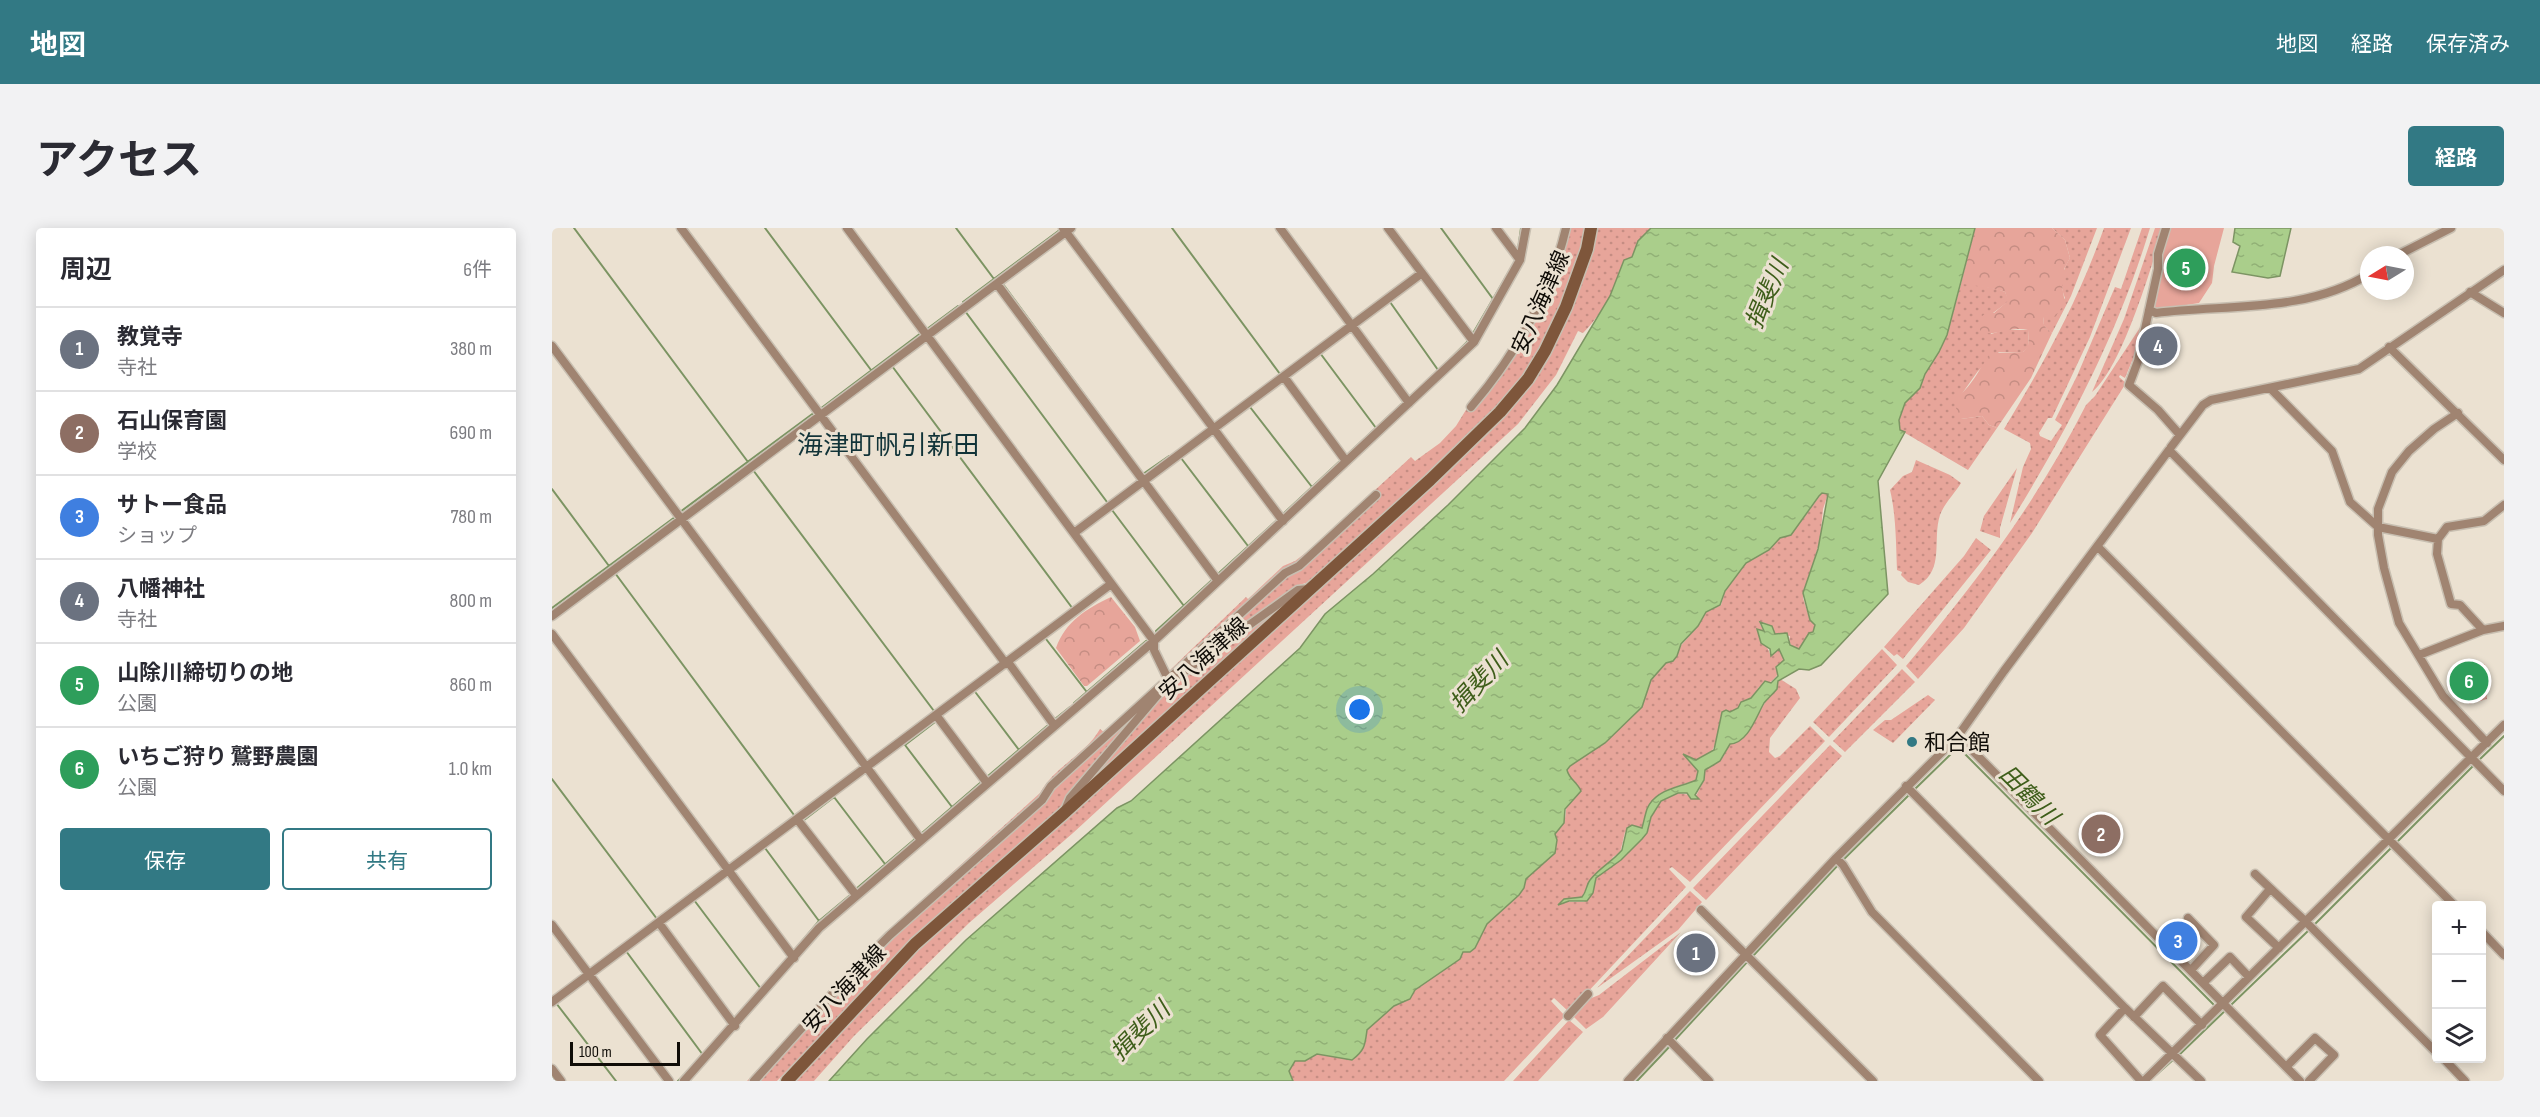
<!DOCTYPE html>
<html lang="ja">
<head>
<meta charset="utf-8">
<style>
  body { margin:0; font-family:"Sofia Sans Condensed","Noto Sans JP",sans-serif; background:#f2f2f3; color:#2b2b33 }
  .controls { position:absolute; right:18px; bottom:18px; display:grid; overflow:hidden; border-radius:6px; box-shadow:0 3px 15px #0003 }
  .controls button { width:54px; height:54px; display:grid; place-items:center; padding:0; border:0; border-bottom:2px solid #e1e1e2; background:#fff; color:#2b2b33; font:30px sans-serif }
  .compass { position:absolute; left:1808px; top:18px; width:54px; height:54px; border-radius:50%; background:#fff; box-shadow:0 3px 15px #0003; rotate:260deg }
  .scale { position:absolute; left:18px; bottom:15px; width:110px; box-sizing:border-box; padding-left:6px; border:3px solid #0f0c07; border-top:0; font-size:16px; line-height:21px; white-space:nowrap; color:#0f0c07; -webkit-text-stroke:4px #ebe1d1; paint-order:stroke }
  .you { position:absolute; left:808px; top:482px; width:21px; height:21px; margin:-15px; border:4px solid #fff; border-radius:50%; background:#1a73e8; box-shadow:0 0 0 9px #1a73e833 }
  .badge { display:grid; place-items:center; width:39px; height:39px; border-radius:50%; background:#327984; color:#fff; font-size:20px; font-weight:700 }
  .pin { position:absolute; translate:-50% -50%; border:3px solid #fff; box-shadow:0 2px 6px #0006 }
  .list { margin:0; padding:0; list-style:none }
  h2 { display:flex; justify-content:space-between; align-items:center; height:78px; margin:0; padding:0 24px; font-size:26px }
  h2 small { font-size:20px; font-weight:400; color:#7c7c81 }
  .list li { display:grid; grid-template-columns:39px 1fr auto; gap:18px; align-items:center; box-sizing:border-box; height:84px; padding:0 24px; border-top:2px solid #e1e1e2 }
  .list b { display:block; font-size:22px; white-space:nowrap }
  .list p { margin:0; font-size:20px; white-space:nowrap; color:#7c7c81 }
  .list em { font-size:20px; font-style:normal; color:#7c7c81 }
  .actions { display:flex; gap:12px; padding:18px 24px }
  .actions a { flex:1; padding:14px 0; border:2px solid #327984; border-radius:6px; text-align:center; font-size:21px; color:#327984 }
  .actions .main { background:#327984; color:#fff }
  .icon { flex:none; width:33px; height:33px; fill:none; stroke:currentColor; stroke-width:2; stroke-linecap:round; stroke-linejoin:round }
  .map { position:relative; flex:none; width:1952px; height:853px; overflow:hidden; border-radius:6px }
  header { display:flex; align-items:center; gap:36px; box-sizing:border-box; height:84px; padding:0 30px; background:#327984; color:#fff }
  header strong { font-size:28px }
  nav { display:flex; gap:33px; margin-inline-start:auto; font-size:21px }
  .intro { display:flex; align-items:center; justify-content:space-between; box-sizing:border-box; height:144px; padding:0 36px }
  h1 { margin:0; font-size:42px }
  .button { padding:15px 27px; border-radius:6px; background:#327984; color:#fff; font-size:21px; font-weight:700 }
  main { display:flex; gap:36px; padding:0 36px }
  aside { flex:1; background:#fff; border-radius:6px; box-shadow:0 3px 15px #0003 }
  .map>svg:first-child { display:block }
  .grass { fill:url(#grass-dots) }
  .forest { fill:url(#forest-crowns) }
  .park { fill:#e7a59a }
  .water { fill:url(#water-ripples); stroke:#7c9463; stroke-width:1.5 }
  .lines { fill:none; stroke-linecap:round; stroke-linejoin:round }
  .stream { stroke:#7c9463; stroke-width:2 }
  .minor-casing { stroke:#c8bfb1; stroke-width:11 }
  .secondary-casing { stroke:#c8bfb1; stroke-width:15 }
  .minor { stroke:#a08471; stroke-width:8 }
  .secondary { stroke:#7e563b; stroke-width:12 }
  .poi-dot { fill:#327984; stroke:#ebe1d1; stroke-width:2 }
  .labels { text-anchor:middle; stroke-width:6; stroke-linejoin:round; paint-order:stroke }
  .street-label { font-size:22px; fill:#0f0c07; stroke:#ebe1d1 }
  .poi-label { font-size:22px; fill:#0f0c07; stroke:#ebe1d1; text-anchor:start }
  .water-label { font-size:24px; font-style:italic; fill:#3e5e1a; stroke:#ebe1d1 }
  .quarter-label { font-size:26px; fill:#113338; stroke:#ebe1d1 }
</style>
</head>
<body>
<header>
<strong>地図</strong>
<nav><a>地図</a><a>経路</a><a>保存済み</a></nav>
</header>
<div class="intro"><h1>アクセス</h1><a class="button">経路</a></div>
<main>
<aside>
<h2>周辺<small>6件</small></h2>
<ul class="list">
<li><span class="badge" style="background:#6b7280">1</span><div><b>教覚寺</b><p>寺社</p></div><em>380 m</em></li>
<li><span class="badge" style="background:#8d6e63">2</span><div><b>石山保育園</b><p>学校</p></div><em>690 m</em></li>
<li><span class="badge" style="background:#3f7fe0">3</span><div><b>サトー食品</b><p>ショップ</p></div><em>780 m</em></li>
<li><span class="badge" style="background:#6b7280">4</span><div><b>八幡神社</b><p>寺社</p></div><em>800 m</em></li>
<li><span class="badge" style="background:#2e9e5b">5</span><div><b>山除川締切りの地</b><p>公園</p></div><em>860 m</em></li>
<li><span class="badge" style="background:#2e9e5b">6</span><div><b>いちご狩り 鷲野農園</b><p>公園</p></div><em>1.0 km</em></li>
</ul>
<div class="actions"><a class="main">保存</a><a>共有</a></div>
</aside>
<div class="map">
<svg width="1952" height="853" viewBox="0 0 1952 853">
  <defs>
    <pattern id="grass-dots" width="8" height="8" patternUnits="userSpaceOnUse" patternTransform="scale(1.5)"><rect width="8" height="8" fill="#e7a59a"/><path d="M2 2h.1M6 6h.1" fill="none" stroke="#c58d83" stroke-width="1.8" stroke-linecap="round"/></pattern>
    <pattern id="forest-crowns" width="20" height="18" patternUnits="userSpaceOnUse" patternTransform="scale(1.5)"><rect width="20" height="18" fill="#e7a59a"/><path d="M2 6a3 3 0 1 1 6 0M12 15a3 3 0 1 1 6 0" fill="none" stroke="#c58d83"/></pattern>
    <pattern id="water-ripples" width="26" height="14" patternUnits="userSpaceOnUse" patternTransform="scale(1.5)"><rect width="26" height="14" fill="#aace8b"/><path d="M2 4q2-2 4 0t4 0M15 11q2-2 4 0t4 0" fill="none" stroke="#91b076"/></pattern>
  </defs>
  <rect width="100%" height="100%" fill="#ebe1d1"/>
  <path class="grass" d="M1016 0H1035L1028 28 1000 102 972 148 941 186 757 354 747 357 631 442 744 337 620 445 616 444 694 369 696 371 731 338 743 333 760 320 859 229 863 233 888 215 904 198 917 177 967 120Z
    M1044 0H1099L1086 13 1080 30H1076C1069 38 1068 47 1064 57 1056 74 1044 92 1031 105L1026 103 1004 147 966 196 521 605 417 695 302 808 262 853H240L367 719 975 159Z
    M1500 0H1545L1519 68 1500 105C1493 100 1490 98 1492 89L1498 88 1513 70C1507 57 1510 42 1518 30L1513 12Z
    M1552 0H1579L1538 109 1500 190H1496L1487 205 1488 208 1499 213 1510 197 1503 192 1525 148 1563 59 1569 61 1590 0H1598C1566 106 1516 201 1458 295L1471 239 1479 221 1478 215 1452 201C1491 137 1527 71 1552 0Z
    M1603 0H1611C1600 38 1569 142 1540 164L1572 91Z
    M1420 55C1433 60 1443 59 1453 64L1457 73 1441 85H1434L1439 106 1452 102H1476L1477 118 1471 124H1447L1426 143 1409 167V191L1430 188 1437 197 1445 200 1416 242 1348 202 1347 192 1353 175 1368 160 1373 146 1387 124 1395 107 1409 56Z
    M1591 95 1583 134 1580 133 1573 150 1568 147 1567 149 1574 155 1480 305 1412 400 1366 451 1354 438C1424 355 1484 275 1534 177L1543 168Z
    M1364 232 1398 247 1409 255C1403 265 1392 276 1388 287 1380 312 1393 341 1367 357L1356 354 1349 347 1350 344 1345 342C1344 317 1344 286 1338 262L1351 248 1360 244Z
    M1465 240 1448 300V310L1428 303 1432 288Z
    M1270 265 1276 266 1271 281 1268 312 1251 370 1258 392 1263 397 1261 405 1248 421 1242 420 1237 414 1238 408 1223 406 1220 398 1210 394 1208 396 1212 404 1205 402C1208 408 1218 423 1218 426L1227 421 1232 429C1228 445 1224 454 1207 459 1199 473 1184 482 1169 488L1165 512 1159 525 1144 532 1131 526 1146 543 1144 552 1117 561 1092 593 1090 600 1083 598 1073 604 1068 625 1061 629 1058 636 1038 652 1030 669 1014 674H1032L1041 665 1044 650 1069 632 1090 611 1095 605 1099 589 1109 573 1126 565 1144 568 1152 552 1153 542 1171 529 1178 516 1193 508 1214 473 1225 461 1224 456 1228 451 1244 461 1248 470 1218 510 1217 524 1223 530 1228 528 1258 498 1273 513 1138 654 1120 639 1117 641 1134 659 1017 784 1002 770 999 773 1013 788 952 853H741L737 843 743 833H753L765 826 800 832C813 822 813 817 815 802L842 778 858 771 863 762 908 731 911 724H918L923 720 935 696 967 667 974 651 1004 621 1005 612 1003 606C1005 602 1011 598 1012 594 1017 580 1009 576 1027 565 1024 554 1019 553 1015 544L1018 538 1053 515 1090 479 1099 452 1146 398 1154 384 1169 377 1173 363 1194 335 1217 322 1228 310 1239 307Z
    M1424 310 1439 322 1351 431 1345 426 1342 428 1332 419 1412 328Z
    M744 365H747L525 569 621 456Z
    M1330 421 1345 437 1277 509 1261 494Z
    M1933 436 1935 471 1917 476 1915 470 1908 472 1907 459H1900L1898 448 1904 444V438Z
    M1350 441 1363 454 1293 524 1281 513Z
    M607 461 509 582 413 664 362 712 225 853H204L295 753Z
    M1376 467 1383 472 1341 515 1321 502 1333 492H1339Z
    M548 501 553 505 486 573 337 705 199 853H195L320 717 488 565C503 538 534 526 548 501Z
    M1278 517 1290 528 1154 672 1141 660Z
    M1138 663 1150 674 1126 702 1045 760Z
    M1129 704 1051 789 1034 801 1021 788 1037 771 1047 767Z
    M1017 792 1031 804 986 853H961Z"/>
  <path class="forest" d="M1423 0H1500L1513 12 1518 30 1512 41 1513 52 1510 58 1513 75 1503 89H1492C1490 98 1494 100 1500 105L1479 150 1445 200 1437 197 1430 188 1409 191 1405 187 1403 170C1419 161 1428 139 1439 125L1471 124 1477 117 1476 102C1460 98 1446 107 1430 105L1427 100 1429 89 1434 85H1442L1456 73 1453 64C1447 61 1416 56 1409 56Z
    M559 369 583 399 588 413 535 458H532L504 420C514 393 534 381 559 369Z"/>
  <path class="park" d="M1617 0H1672L1662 38 1660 55 1647 75 1602 82 1600 81 1603 47Z"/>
  <path class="water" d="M1099 0H1423L1395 107 1387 124 1373 146 1368 160 1353 175 1347 192 1348 202 1353 204 1326 253 1336 366 1269 437 1257 442 1247 441 1226 453 1225 461C1221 466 1216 470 1212 475 1204 489 1196 515 1178 516L1168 533 1153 542 1152 552 1143 567 1147 571H1139L1135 565H1126L1109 573 1099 589 1095 605 1090 611 1069 632 1044 650 1041 665 1035 673H1017L1006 677 1012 671 1030 669C1035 663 1034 657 1038 652 1047 640 1061 633 1070 622L1075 600 1080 597 1090 600C1092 593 1093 587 1095 581 1103 561 1127 560 1144 552L1146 543 1131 526 1144 532 1162 522 1170 484 1174 482 1178 484 1186 480 1189 474 1199 470 1213 453 1219 455 1226 448 1224 439 1232 432 1227 421 1219 428 1218 421 1209 415 1205 401 1212 403 1208 394 1220 398 1223 406 1235 405 1238 417 1247 421 1257 405 1261 404 1263 397 1258 392 1251 365 1266 321 1276 266 1270 265 1267 268 1239 307 1228 310 1217 322 1194 335 1173 363 1168 377 1154 384 1146 398 1129 416 1125 428 1121 433 1114 435 1099 452 1090 479 1053 515 1018 538 1015 542C1017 551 1025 554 1029 563L1013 581 1012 595 1003 606 1005 612 1003 625 974 651 972 660 967 667 935 696 923 720 918 724H911L908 731 863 762 858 771 842 778 815 802C813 817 813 822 800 832L765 826 753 833H743L737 843 741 853H277L315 811 414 712 565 580 579 573 748 420 773 386 821 346 896 277 973 200 1005 157 1058 68 1072 32 1080 29 1086 13Z
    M1683 0H1739L1728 48 1716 50 1680 44 1688 18 1681 14Z"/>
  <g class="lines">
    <path class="stream" d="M22 0 196 234
      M213 0 319 142
      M404 0 442 51
      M620 0 728 146
      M889 0 941 71
      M966 22 969 0
      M451 56 591 246 617 228
      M411 74 509 1
      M838 74 886 142
      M413 83 555 274
      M375 101 406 78
      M920 107 962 35
      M768 125 824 200
      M897 132 915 114
      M340 138 521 381
      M698 179 760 259
      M268 181 369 105
      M796 226 852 174
      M629 230 696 318
      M201 242 382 483
      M0 261 57 338
      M560 282 632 378
      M128 284 263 184
      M731 286 788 233
      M63 345 242 587
      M667 345 724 293
      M0 380 123 289
      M604 403 660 352
      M494 411 534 463
      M424 465 467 522
      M522 475 594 413
      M503 491 518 479
      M383 494 353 517 400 579
      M1926 533 1952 508
      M436 548 495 498
      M0 551 105 691
      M1363 561 1402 523 1411 524 1664 779
      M252 592 282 569 333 636
      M370 605 428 555
      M1844 615 1922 537
      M213 620 267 693
      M1290 633 1359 565
      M304 661 363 611
      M142 672 209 761
      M1761 698 1840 619
      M246 718 267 693 297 668
      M74 723 151 827
      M1200 729 1286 637
      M4 775 64 853
      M1122 813 1196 733
      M1627 827 1757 702
      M1604 847 1622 831
      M0 849 3 853
      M126 853 132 847
      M1085 853 1119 817"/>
    <g class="minor-casing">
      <path id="minor" d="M129 0 454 436
        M295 0 602 413V422L617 453
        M511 0 731 293
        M728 0 857 175
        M836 0 922 114
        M944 0 968 32
        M1614 0 1606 26V41L1586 133 1577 157 1606 182 1628 207
        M1846 27 1899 0
        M445 56 666 353
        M1918 64 1952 85
        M1597 82 1604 85C1676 76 1754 85 1817 46
        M0 118 369 612
        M1837 119 1952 232
        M732 149 794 233
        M1718 160 1780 223 1798 274 1826 299 1886 311
        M919 179C964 126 998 68 1014 0
        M1906 185 1882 201 1857 223 1840 244 1826 281V307L1832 340 1847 395 1891 468 1935 515
        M1619 219 1651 177 1659 172 1807 141 1952 42
        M522 305 870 45
        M1546 319 1903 678
        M0 388 519 0
        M1931 402 1908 377 1899 376 1885 326 1886 311 1895 299 1932 293 1952 277
        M0 406 242 730
        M1867 427 1931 402 1952 398
        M456 434 502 497
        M626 448 746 362 757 361
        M384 487 435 555
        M1406 508 1748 853
        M1354 558 1573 780 1649 853
        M513 582 518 570 610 462
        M245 591 304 667
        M1284 630 1291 637 1320 684 1487 853
        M1703 646 1753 693 1884 824
        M1718 661 1694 689 1727 720
        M1149 682 1321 853
        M1636 690 1662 717 1639 742
        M107 695 183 798
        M0 697 117 853
        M1930 704 1952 727
        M1651 755 1678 729 1697 749
        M0 774 559 356
        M1573 780 1548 807 1589 853
        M1016 788 1036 766
        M1582 789 1611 758 1650 797
        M1115 810 1157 853
        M1891 830 1913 853
        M1734 839 1763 810 1782 827 1757 853
        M0 841 9 853
        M132 853 267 700 602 413 922 114 968 32 974 0
        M202 853 294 751 338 707 490 572 499 558 733 345 747 338 824 267
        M1076 853 1284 630 1406 508 1452 443 1617 222 1952 563
        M1592 853 1952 497"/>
    </g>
    <g class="secondary-casing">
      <path id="secondary" d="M235 853 363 716 511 586 878 252 948 184 976 151 993 123 1014 79 1035 21 1039 0"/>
    </g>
    <use href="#minor" class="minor"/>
    <use href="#secondary" class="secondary"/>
  </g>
  <circle class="poi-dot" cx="1360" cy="514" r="6"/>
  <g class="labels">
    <g class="street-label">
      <text transform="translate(988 74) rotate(-66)" y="8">安八海津線</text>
      <text transform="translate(651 430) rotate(-42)" y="8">安八海津線</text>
      <text transform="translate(292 760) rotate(-47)" y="8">安八海津線</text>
    </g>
    <g class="poi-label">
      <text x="1372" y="522">和合館</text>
    </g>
    <g class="water-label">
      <text transform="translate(1215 66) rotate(-67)" y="8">揖斐川</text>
      <text transform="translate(927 454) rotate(-47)" y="8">揖斐川</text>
      <text transform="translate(1477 567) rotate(45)" y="8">田鶴川</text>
      <text transform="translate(588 803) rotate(-45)" y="8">揖斐川</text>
    </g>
    <g class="quarter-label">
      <text x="336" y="226">海津町帆引新田</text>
    </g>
  </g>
</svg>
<div class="controls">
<button>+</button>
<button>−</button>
<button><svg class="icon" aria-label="layers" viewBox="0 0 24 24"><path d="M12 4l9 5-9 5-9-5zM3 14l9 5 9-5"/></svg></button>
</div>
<svg class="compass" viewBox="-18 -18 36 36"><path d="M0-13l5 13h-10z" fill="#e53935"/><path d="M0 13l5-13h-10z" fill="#7c7c81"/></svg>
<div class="scale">100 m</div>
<div class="you"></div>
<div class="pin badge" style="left:1144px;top:725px;background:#6b7280">1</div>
<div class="pin badge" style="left:1549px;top:606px;background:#8d6e63">2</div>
<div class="pin badge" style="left:1626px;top:713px;background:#3f7fe0">3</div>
<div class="pin badge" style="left:1606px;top:118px;background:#6b7280">4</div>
<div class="pin badge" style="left:1634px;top:40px;background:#2e9e5b">5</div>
<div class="pin badge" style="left:1917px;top:453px;background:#2e9e5b">6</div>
</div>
</main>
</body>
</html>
